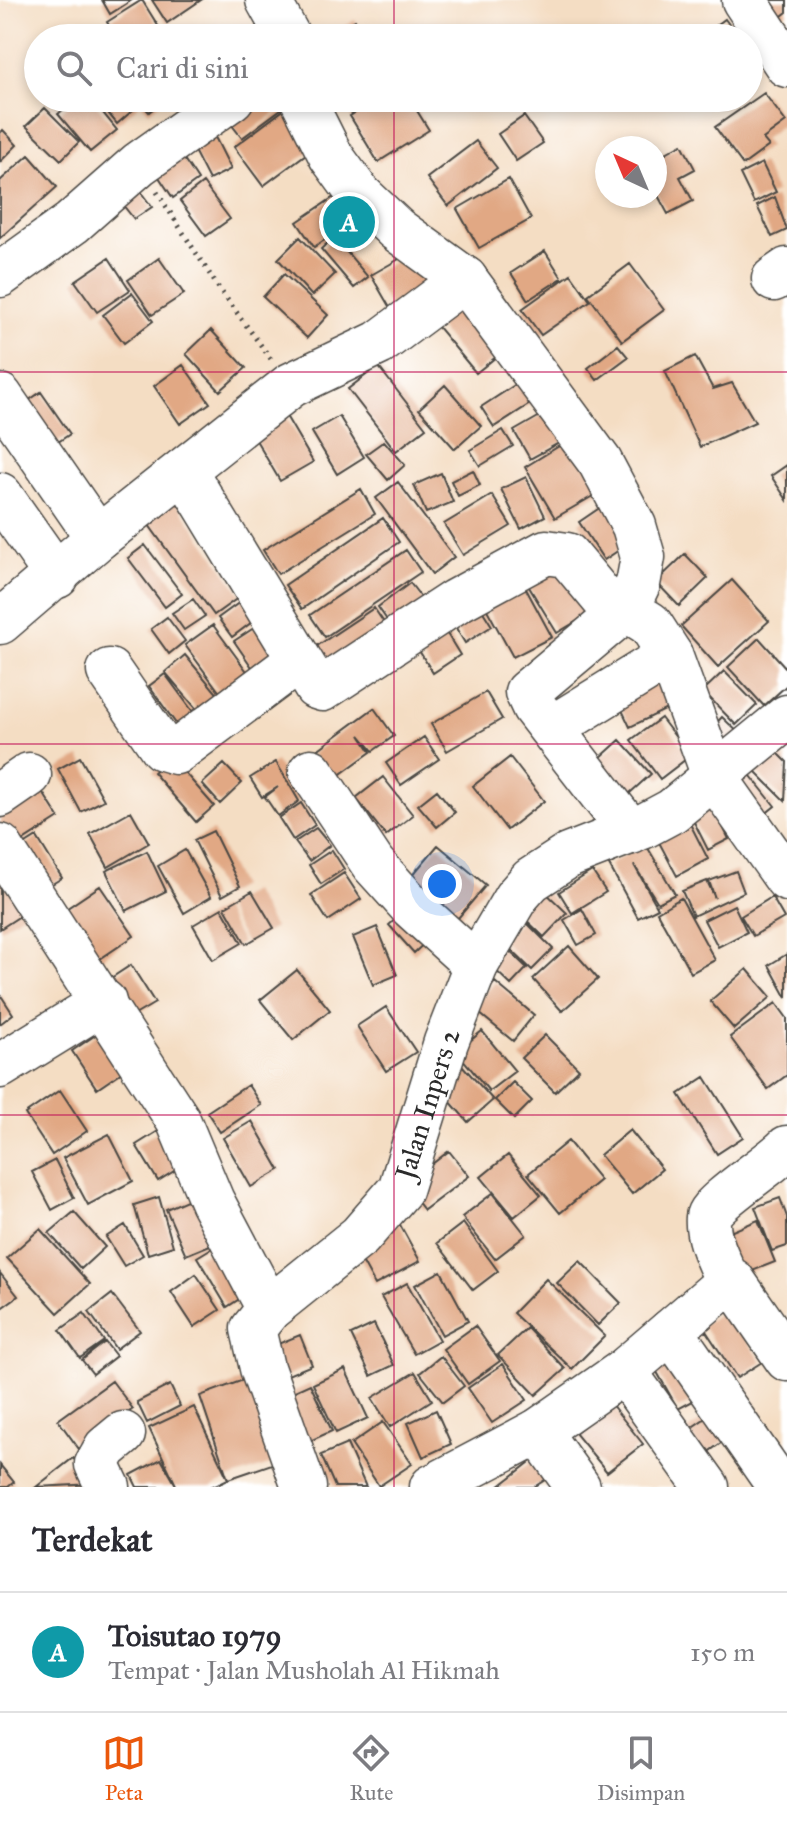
<!DOCTYPE html>
<html lang="id">
<head>
<meta charset="utf-8">
<style>
  body { margin:0; font-family:"IM FELL Great Primer",serif; background:#f7f7f7; color:#2b2b33 }
  .compass { position:absolute; left:595px; top:136px; width:72px; height:72px; border-radius:50%; background:#fff; box-shadow:0 4px 12px #0003; rotate:316deg }
  .you { position:absolute; left:442px; top:884px; width:28px; height:28px; margin:-20px; border:6px solid #fff; border-radius:50%; background:#1a73e8; box-shadow:0 0 0 12px #1a73e833 }
  .badge { display:grid; place-items:center; width:52px; height:52px; border-radius:50%; background:#ea580c; color:#fff; font-size:26px; font-weight:700 }
  .pin { position:absolute; translate:-50% -50%; border:4px solid #fff; box-shadow:0 2px 8px #0006 }
  .list { margin:0; padding:0; list-style:none }
  h2 { display:flex; justify-content:space-between; align-items:center; height:104px; margin:0; padding:0 32px; font-size:34px }
  h2 small { font-size:26px; font-weight:400; color:#7c7c81 }
  .list li { display:grid; grid-template-columns:52px 1fr auto; gap:24px; align-items:center; box-sizing:border-box; height:120px; padding:0 32px; border-top:2px solid #e1e1e2 }
  .list b { display:block; font-size:30px; white-space:nowrap }
  .list p { margin:0; font-size:26px; white-space:nowrap; color:#7c7c81 }
  .list em { font-size:26px; font-style:normal; color:#7c7c81 }
  .icon { flex:none; width:44px; height:44px; fill:none; stroke:currentColor; stroke-width:2; stroke-linecap:round; stroke-linejoin:round }
  .map { position:relative; flex:none; width:787px; height:1487px; overflow:hidden }
  .search { position:absolute; background:#fff; box-shadow:0 4px 12px #0003; left:24px; right:24px; top:24px; height:88px; display:flex; align-items:center; gap:20px; box-sizing:border-box; padding:0 28px; border-radius:44px; color:#7c7c81; font-size:30px }
  .sheet { height:224px; background:#fff }
  nav { display:flex; justify-content:space-around; align-items:center; box-sizing:border-box; height:112px; border-top:2px solid #e1e1e2; background:#fff; font-size:22px; color:#7c7c81 }
  nav a { display:grid; justify-items:center; gap:4px }
  nav .on { color:#ea580c }
  .map>svg:first-child { display:block }
  .building { fill:#e1a884 }
  .lines { fill:none; stroke-linecap:round; stroke-linejoin:round }
  .minor-casing { stroke:#494642; stroke-width:47 }
  .path { stroke:#494642; stroke-width:5; stroke-dasharray:2 6; stroke-linecap:butt }
  .minor { stroke:#fff; stroke-width:44 }
  .grid { fill:none; stroke:#c2185b; stroke-width:2; stroke-opacity:0.55 }
  .labels { text-anchor:middle; stroke-width:6; stroke-linejoin:round; paint-order:stroke }
  .street-label { font-size:28px; fill:#2b2b2b; stroke:#fff }
</style>
</head>
<body>
<div class="map">
<svg width="787" height="1487" viewBox="0 0 787 1487">
  <rect width="100%" height="100%" fill="#fff"/>
  <filter id="ink" filterUnits="userSpaceOnUse"><feTurbulence type="fractalNoise" baseFrequency=".0125" numOctaves="2"/><feDisplacementMap in="SourceGraphic" scale="16" xChannelSelector="R" yChannelSelector="G"/><feConvolveMatrix kernelMatrix="1 2 1 2 8 2 1 2 1" color-interpolation-filters="sRGB"/></filter>
  <filter id="wash" filterUnits="userSpaceOnUse"><feTurbulence type="fractalNoise" baseFrequency=".006" numOctaves="4" result="noise"/><feDisplacementMap in="SourceGraphic" scale="32" xChannelSelector="R" yChannelSelector="G"/><feGaussianBlur stdDeviation="1.8" result="paint"/><feColorMatrix in="noise" values="0 0 0 0 0 0 0 0 0 0 0 0 0 0 0 0 0 1.4 0 .05"/><feComposite in="paint" operator="in"/></filter>
  <g filter="url(#wash)">
    <rect width="100%" height="100%" fill="#f4ddc3"/>
    <g id="blocks">
      <path class="building" d="M102 0H132L110 14Z
        M142 0 160 29 147 38H116L107 22Z
        M152 0H201L167 23Z
        M764 0H787V12L778 19Z
        M725 19 739 38H699Z
        M355 20 366 38H324Z
        M764 93 786 122 763 139 769 146 743 165 715 127Z
        M77 98H91L117 130 90 152 58 114Z
        M96 98H135L140 104 117 124Z
        M137 98H166L149 112Z
        M257 98H279L285 106 242 138 228 120Z
        M378 98H409L429 130 378 162 350 116Z
        M289 106 318 145 263 186 234 147Z
        M45 108 79 142 61 160 26 126Z
        M524 116 543 143 516 161 498 134Z
        M3 130 17 145 0 162V133Z
        M213 133 231 169 209 180 191 145Z
        M476 141 497 168 448 206 427 178Z
        M682 144 695 169 680 177 693 201 668 214 655 190V159Z
        M180 153 198 180 173 198 155 171Z
        M29 155 57 187 0 238V181Z
        M762 163 776 192 754 203 740 174Z
        M509 179 531 219 479 248 457 209Z
        M203 183 230 219 206 236 180 201Z
        M137 187 152 207 134 219 119 200Z
        M334 197 351 222 314 247 297 222Z
        M775 197 787 230 772 237 757 206Z
        M300 237 335 274 312 296 278 259Z
        M334 237 368 277 354 288 321 249Z
        M415 250 434 283 390 308 371 275Z
        M545 251 562 278 528 300 511 273Z
        M109 258 130 290 97 312 75 281Z
        M159 258 184 294 152 315 128 280Z
        M630 264 664 310 622 341 588 295Z
        M284 274 328 315 307 338 263 297Z
        M571 274 590 301 541 335 522 309Z
        M132 293 153 321 124 343 103 315Z
        M463 295 507 348 476 373 432 320Z
        M211 330 246 368 220 391 186 354Z
        M618 345 628 357 597 380 588 368Z
        M695 356 713 389 732 383 755 422 700 447 665 371Z
        M183 365 210 403 180 424 154 386Z
        M378 366 426 428 396 451 348 389Z
        M527 377 541 397 494 427 481 407Z
        M445 385 481 426 455 449 419 409Z
        M41 392 70 434 43 452 15 410Z
        M279 404 313 462 280 481 246 423Z
        M554 408 570 437 530 459 514 431Z
        M339 416 364 457 337 474 312 432Z
        M503 430 513 446 480 466 470 450Z
        M574 437 605 489 555 518 525 467Z
        M384 441 405 465 388 480 366 454Z
        M787 465V500L771 476Z
        M473 470 480 485 458 496 451 481Z
        M441 473 453 502 426 513 414 485Z
        M526 477 545 516 521 529 501 489Z
        M398 482 454 557 432 574 376 498Z
        M361 489 375 514 278 574 263 550Z
        M170 493 242 595 214 615 141 514Z
        M492 495 511 526 463 555 444 524Z
        M607 503 631 542 604 560 579 522Z
        M383 518 399 542 302 609 285 585Z
        M145 545 182 594 165 607 128 558Z
        M406 550 421 572 325 637 310 615Z
        M685 554 708 578 679 606 656 582Z
        M567 558 597 609 557 633 526 582Z
        M518 574 552 637 513 657 479 595Z
        M732 580 769 621 718 667 681 626Z
        M410 583 430 609 396 633 378 607Z
        M247 597 260 616 232 637 218 618Z
        M474 597 492 626 465 643 447 613Z
        M193 599 205 616 184 630 172 613Z
        M374 608 393 636 330 678 311 650Z
        M167 617 185 641 169 654 151 629Z
        M266 620 290 656 258 676 234 641Z
        M441 624 460 655 433 673 413 641Z
        M213 625 254 681 226 701 185 645Z
        M759 638 787 669V685L764 706 728 667Z
        M185 655 225 703 205 719 165 672Z
        M724 671 757 705 736 725 703 691Z
        M165 674 199 720 182 732 149 686Z
        M653 675 669 708 630 727 614 693Z
        M486 692 502 719 447 751 431 724Z
        M374 708 394 736 373 751 360 735 371 752 331 781 312 754Z
        M722 717 745 739 730 754 707 733Z
        M661 718 690 756 660 779 631 740Z
        M424 737 439 759 401 785 386 763Z
        M620 740 651 774 621 801 590 767Z
        M776 751 787 762 785 801 755 771Z
        M80 757 104 800 81 812 58 769Z
        M171 757 214 806 196 822 153 772Z
        M510 757 544 801 507 830 473 786Z
        M276 762 299 801 278 816 265 797 278 787 262 797 250 778Z
        M224 764 242 783 220 804 202 784Z
        M747 771 775 806 754 823 726 788Z
        M33 777 59 818 9 850 0 836V799Z
        M383 777 413 815 386 836 356 798Z
        M437 790 455 812 437 827 418 805Z
        M705 792 729 839 708 850 684 802Z
        M301 803 315 825 293 840 279 818Z
        M131 811 149 843 108 867 90 834Z
        M685 814 708 859 677 876 653 831Z
        M316 828 330 845 309 861 295 842Z
        M213 831 240 886 222 896 194 840Z
        M37 837 62 878 39 892 13 852Z
        M645 843 675 894 658 903 634 865 658 908 638 918 609 865Z
        M438 845 486 885 453 924 405 884Z
        M185 850 211 897 184 913 158 866Z
        M332 850 344 869 321 884 309 865Z
        M147 851 166 891 126 911 106 871Z
        M592 871 606 892 572 913 559 892Z
        M736 871 744 892 693 916 682 891 707 881 715 898 709 881Z
        M344 873 361 899 328 921 311 895Z
        M0 879 29 910 0 929Z
        M100 886 134 936 91 965 57 915Z
        M540 887 567 913 544 937 517 911Z
        M252 891 274 928 246 944 225 907Z
        M772 897 784 918 753 936 741 916Z
        M681 898 715 960 691 973 657 912Z
        M734 905 747 932 718 947 704 920Z
        M222 908 242 943 213 960 193 925Z
        M582 909 596 935 578 945 564 920Z
        M405 911 430 938 414 953 389 925Z
        M522 918 553 949 532 970 501 940Z
        M377 927 397 975 373 985 353 937Z
        M503 945 527 968 511 985 487 962Z
        M569 946 598 979 562 1011 533 979Z
        M787 954V998L769 965Z
        M131 965 155 1003 128 1019 105 982Z
        M747 969 771 997 734 1029 710 1001Z
        M297 970 330 1010 293 1040 260 1000Z
        M495 982 534 1015 513 1041 473 1008Z
        M0 994 13 1014 0 1024Z
        M776 1003 787 1018V1075L768 1089 730 1037Z
        M386 1007 416 1052 386 1071 357 1026Z
        M482 1031 515 1071 489 1091 457 1052Z
        M100 1032 125 1070 97 1089 72 1051Z
        M545 1035 579 1069 555 1092 521 1058Z
        M461 1064 493 1100 468 1122 436 1085Z
        M705 1077 743 1137 717 1154 679 1094Z
        M513 1082 532 1101 514 1119 495 1100Z
        M248 1085 261 1105 220 1132 207 1112Z
        M60 1090 87 1131 52 1155 25 1114Z
        M252 1121 280 1170 251 1187 223 1138Z
        M168 1125 190 1161 158 1181 136 1145Z
        M630 1130 662 1169 632 1194 600 1155Z
        M109 1134 133 1181 88 1205 63 1158Z
        M568 1141 600 1180 560 1213 528 1174Z
        M449 1151 469 1176 424 1210 405 1185Z
        M508 1155 541 1195 514 1217 481 1177Z
        M55 1160 74 1198 52 1210 32 1172Z
        M493 1193 526 1235 495 1259 462 1217Z
        M196 1196 215 1243 186 1255 166 1209Z
        M159 1197 173 1246 148 1254 134 1205Z
        M780 1198 787 1217V1246L772 1251 755 1207Z
        M74 1212 105 1247 81 1269 49 1233Z
        M758 1220 775 1262 732 1279 716 1238Z
        M399 1223 420 1261 375 1285 356 1250Z
        M463 1223 498 1271 473 1290 437 1243Z
        M125 1225 143 1255 124 1266 106 1237Z
        M40 1229 90 1284 58 1313 7 1258Z
        M220 1243 250 1292 227 1307 197 1257Z
        M580 1261 621 1303 598 1325 557 1283Z
        M441 1271 468 1321 442 1335 415 1285Z
        M0 1273 18 1296 0 1309Z
        M196 1274 220 1310 194 1327 171 1292Z
        M546 1279 605 1336 572 1369 513 1313Z
        M407 1283 439 1340 414 1354 381 1297Z
        M112 1294 140 1331 116 1349 89 1312Z
        M726 1309 762 1362 737 1378 702 1325Z
        M84 1313 104 1341 80 1358 60 1330Z
        M374 1324 394 1365 371 1376 351 1335Z
        M475 1326 500 1361 468 1384 443 1349Z
        M527 1328 565 1369 536 1395 498 1355Z
        M300 1335 312 1365 271 1382 258 1352Z
        M105 1342 116 1356 93 1374 82 1360Z
        M677 1342 706 1394 678 1409 649 1358Z
        M441 1356 464 1386 443 1402 420 1373Z
        M503 1364 527 1400 492 1423 468 1388Z
        M345 1369 368 1418 336 1433 313 1384Z
        M415 1372 432 1400 390 1427 372 1398Z
        M246 1379 275 1463 228 1479 200 1396Z
        M112 1381 133 1409 79 1449 58 1420Z
        M310 1384 332 1431 301 1445 279 1398Z
        M170 1385 180 1406 147 1423 137 1402Z
        M611 1404 643 1444 607 1472 575 1433Z
        M194 1407 228 1479 211 1487H137L131 1475 161 1459 176 1485 149 1428Z
        M436 1410 451 1444 423 1457 408 1423Z
        M716 1411 732 1435 704 1455 688 1430Z
        M383 1422 412 1464 379 1486 351 1444Z
        M347 1444 366 1487H335L321 1455Z
        M73 1458 94 1484 36 1487Z
        M534 1459 548 1478 534 1487H498Z
        M0 1465 14 1482 8 1487H0Z"/>
    </g>
  </g>
  <g filter="url(#ink)">
    <use href="#blocks" fill-opacity="0" stroke="#494642" stroke-width="2"/>
    <g class="lines">
      <g class="minor-casing">
        <g id="minor">
          <path d="M268 0 289 38"/>
          <path d="M744 0 787 65"/>
          <path d="M302 98 331 156 358 193 396 229 465 279 600 462 634 526 643 557 638 584 626 609 650 624 670 655 714 776 787 879"/>
          <path d="M0 275 72 223 139 164 232 98"/>
          <path d="M774 279 787 270"/>
          <path d="M0 396 98 538"/>
          <path d="M184 470 316 687 322 689 456 601 546 552 567 555 607 603 626 609"/>
          <path d="M0 495 57 576"/>
          <path d="M626 609 527 692 534 707 631 832"/>
          <path d="M0 622 98 538 291 385 379 343 465 279"/>
          <path d="M109 671 162 748 176 752 299 660"/>
          <path d="M552 728 670 655"/>
          <path d="M311 771 373 864 412 907 476 965"/>
          <path d="M0 795 29 775"/>
          <path d="M0 846 178 1120 212 1201 269 1309"/>
          <path d="M0 1066 104 1002"/>
          <path d="M787 1148C773 1163 709 1204 708 1217 706 1239 720 1263 728 1282L733 1281 787 1359"/>
          <path d="M671 1331 772 1476"/>
          <path d="M624 1371 707 1487"/>
          <path d="M538 1431 578 1487"/>
          <path d="M108 1487 97 1464 106 1448 123 1434"/>
          <path id="s1" d="M304 1487 262 1368 253 1329 269 1309 360 1236 400 1190 446 1042 476 965 516 897 531 880 568 856 642 827 672 811 787 717"/>
          <path d="M432 1487 538 1431 624 1371 728 1282"/>
        </g>
      </g>
      <path class="path" d="M157 192 218 287 271 359"/>
      <use href="#minor" class="minor"/>
    </g>
  </g>
  <path class="grid" d="M394 0V38M394 98V1487M0 372H787M0 744H787M0 1115H787"/>
  <g class="labels">
    <g class="street-label">
      <text dy="10" stroke="none"><textPath href="#s1" startOffset="460">Jalan Inpers 2</textPath></text>
    </g>
  </g>
</svg>
<svg class="compass" viewBox="-18 -18 36 36"><path d="M0-13l5 13h-10z" fill="#e53935"/><path d="M0 13l5-13h-10z" fill="#7c7c81"/></svg>
<div class="you"></div>
<div class="pin badge" style="left:349px;top:222px;background:#0f9aa8">A</div>
<div class="search"><svg class="icon" aria-label="search" viewBox="0 0 24 24"><circle cx="10" cy="10" r="6"/><path d="M15 15l6 6"/></svg>Cari di sini</div>
</div>
<section class="sheet">
<h2>Terdekat<small></small></h2>
<ul class="list">
<li><span class="badge" style="background:#0f9aa8">A</span><div><b>Toisutao 1979</b><p>Tempat · Jalan Musholah Al Hikmah</p></div><em>150 m</em></li>
</ul>
</section>
<nav>
<a class="on"><svg class="icon" aria-label="map" viewBox="0 0 24 24"><path d="M3 6l6-2 6 2 6-2v14l-6 2-6-2-6 2zM9 4v14M15 6v14"/></svg>Peta</a>
<a><svg class="icon" aria-label="directions" viewBox="0 0 24 24"><path d="M12 3l9 9-9 9-9-9zM9 14v-3h6M13 9l2 2-2 2"/></svg>Rute</a>
<a><svg class="icon" aria-label="saved" viewBox="0 0 24 24"><path d="M7 4h10v16l-5-4-5 4z"/></svg>Disimpan</a>
</nav>
</body>
</html>
